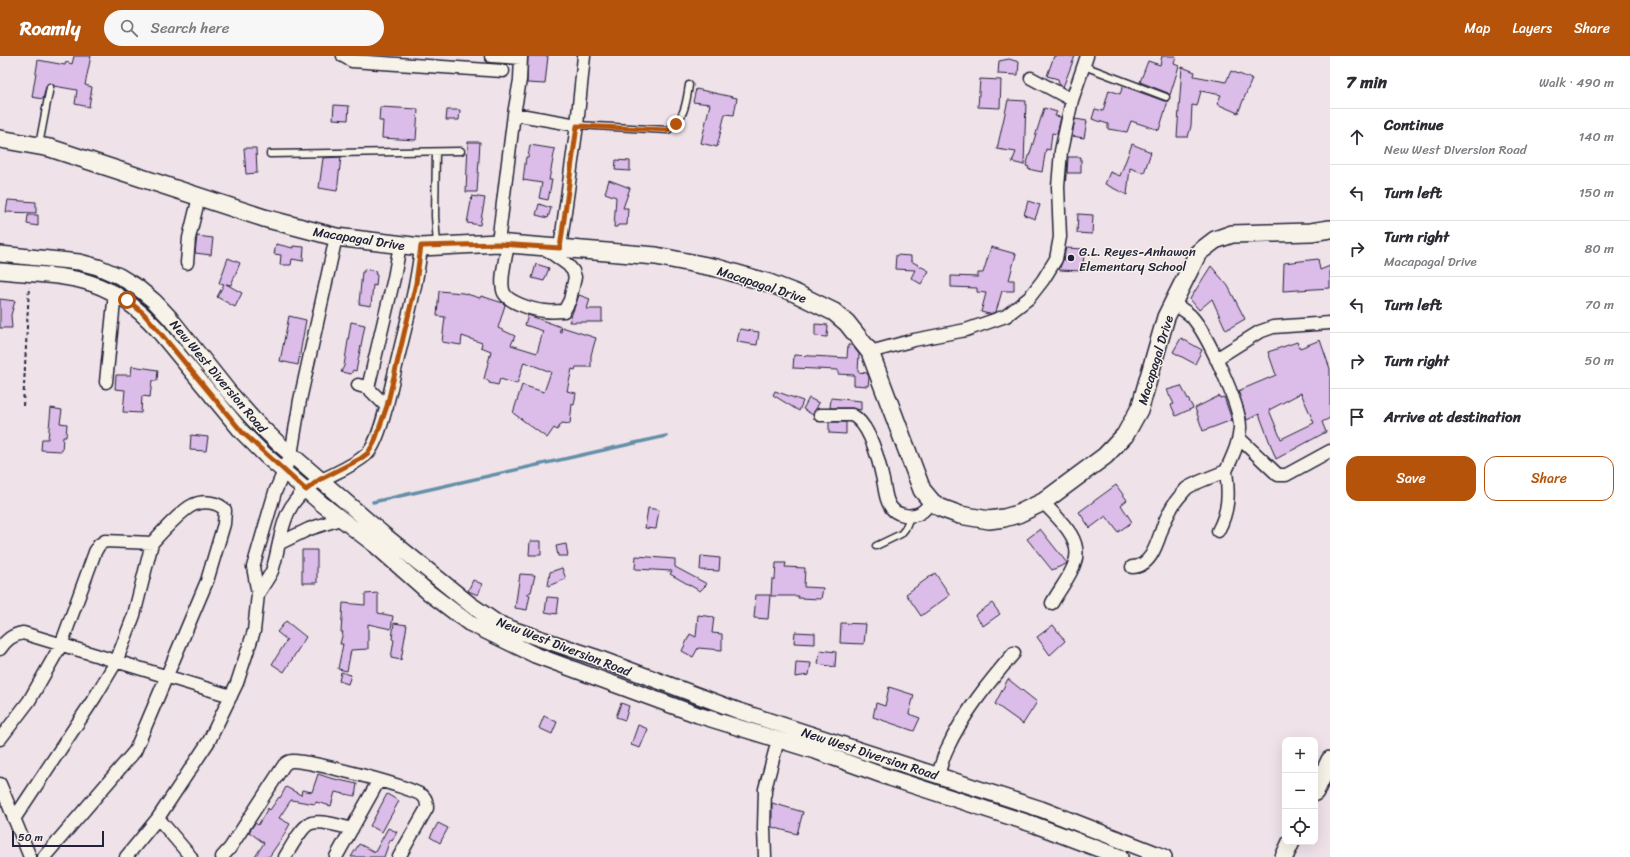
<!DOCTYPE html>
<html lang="en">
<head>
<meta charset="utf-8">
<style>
  body { margin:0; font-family:Sriracha,sans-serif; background:#f7f7f7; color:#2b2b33 }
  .controls { position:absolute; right:12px; bottom:12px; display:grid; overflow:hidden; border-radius:8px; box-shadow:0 4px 16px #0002 }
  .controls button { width:36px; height:36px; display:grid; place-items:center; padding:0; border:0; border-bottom:1px solid #e1e1e2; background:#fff; color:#2b2b33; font:20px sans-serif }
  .scale { position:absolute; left:12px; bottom:10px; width:92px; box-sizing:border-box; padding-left:4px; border:2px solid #22223b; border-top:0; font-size:11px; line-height:14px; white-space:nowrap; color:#22223b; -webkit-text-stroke:3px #f7f3e8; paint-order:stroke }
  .stop { position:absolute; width:12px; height:12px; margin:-9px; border:3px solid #b45309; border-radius:50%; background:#fff }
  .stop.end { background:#b45309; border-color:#fff; box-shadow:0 1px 4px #0008 }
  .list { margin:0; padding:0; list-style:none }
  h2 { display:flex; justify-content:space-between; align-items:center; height:52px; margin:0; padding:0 16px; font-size:17px }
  h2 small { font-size:13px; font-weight:400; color:#7c7c81 }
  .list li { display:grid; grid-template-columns:26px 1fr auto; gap:12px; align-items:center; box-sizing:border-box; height:56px; padding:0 16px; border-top:1px solid #e1e1e2 }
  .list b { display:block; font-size:15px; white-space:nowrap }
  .list p { margin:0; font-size:13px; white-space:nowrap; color:#7c7c81 }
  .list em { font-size:13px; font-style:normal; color:#7c7c81 }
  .actions { display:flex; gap:8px; padding:12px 16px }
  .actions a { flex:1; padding:9px 0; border:1px solid #b45309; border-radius:12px; text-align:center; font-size:14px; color:#b45309 }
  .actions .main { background:#b45309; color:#fff }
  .icon { flex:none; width:22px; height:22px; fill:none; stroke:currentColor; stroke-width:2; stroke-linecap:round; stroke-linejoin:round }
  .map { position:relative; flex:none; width:1330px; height:801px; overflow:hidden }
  header { display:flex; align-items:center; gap:24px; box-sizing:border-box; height:56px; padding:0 20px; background:#b45309; color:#fff }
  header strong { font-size:19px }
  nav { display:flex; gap:22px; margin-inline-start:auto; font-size:14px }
  .search { width:280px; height:36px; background:#f7f7f7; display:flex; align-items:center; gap:10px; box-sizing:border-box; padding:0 14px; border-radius:22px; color:#7c7c81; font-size:15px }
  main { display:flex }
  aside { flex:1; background:#fff }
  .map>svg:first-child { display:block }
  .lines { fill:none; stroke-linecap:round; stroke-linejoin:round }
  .stream { stroke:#638fa8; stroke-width:3.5 }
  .building { fill:#dcbce8; stroke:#22223b; fill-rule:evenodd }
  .service-casing { stroke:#22223b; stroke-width:9 }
  .minor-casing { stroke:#22223b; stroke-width:15 }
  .tertiary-casing { stroke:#22223b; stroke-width:18 }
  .secondary-casing { stroke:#22223b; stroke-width:20 }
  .path { stroke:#22223b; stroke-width:2; stroke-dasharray:4 3; stroke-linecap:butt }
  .service { stroke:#f7f3e8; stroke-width:6 }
  .minor { stroke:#f7f3e8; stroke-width:12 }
  .tertiary { stroke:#f7f3e8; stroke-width:15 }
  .secondary { stroke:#f7f3e8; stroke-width:17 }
  .route { stroke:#b45309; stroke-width:5 }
  .poi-dot { fill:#22223b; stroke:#f7f3e8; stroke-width:1.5 }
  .labels { text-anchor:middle; stroke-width:3; stroke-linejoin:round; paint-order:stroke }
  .street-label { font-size:13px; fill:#22223b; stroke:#f7f3e8 }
  .poi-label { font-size:13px; fill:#22223b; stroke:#f7f3e8; text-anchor:start }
</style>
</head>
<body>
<header>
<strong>Roamly</strong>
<div class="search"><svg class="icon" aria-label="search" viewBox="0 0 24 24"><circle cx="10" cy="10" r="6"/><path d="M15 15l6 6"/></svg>Search here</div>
<nav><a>Map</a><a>Layers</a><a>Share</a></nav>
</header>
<main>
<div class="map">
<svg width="1330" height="801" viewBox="0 0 1330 801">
  <rect width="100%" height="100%" fill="#efe2e8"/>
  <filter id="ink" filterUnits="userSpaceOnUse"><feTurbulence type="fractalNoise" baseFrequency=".025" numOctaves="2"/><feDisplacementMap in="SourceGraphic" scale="8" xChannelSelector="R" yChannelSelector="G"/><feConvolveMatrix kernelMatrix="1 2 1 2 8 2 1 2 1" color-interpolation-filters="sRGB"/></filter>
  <g filter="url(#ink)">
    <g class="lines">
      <path class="stream" d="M373 446 666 380"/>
    </g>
    <path class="building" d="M74 0H91L85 29 92 31 89 51 75 48 77 34 54 30 50 27 46 30 43 43 32 41 38 4 65 9 66 6 72 8Z
      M528 0H548L545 28 527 27Z
      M1054 0H1075L1063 31 1059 28 1058 23 1047 20Z
      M1162 0H1176L1174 8 1179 10 1170 39 1168 37 1140 26 1148 5 1160 9Z
      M1009 3 1019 6 1018 19 998 18 999 5Z
      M1182 11 1195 16 1194 20 1226 26 1231 15 1252 23 1238 57 1217 48 1221 39 1201 35 1197 50 1192 49 1191 70 1188 81H1177Z
      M980 23 1001 24 1000 52 978 51Z
      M1123 30 1164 45H1168L1159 74 1131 65 1127 76 1108 73V68L1092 63 1095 53 1103 55 1109 34 1120 38Z
      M696 33 737 42 734 59 725 58 717 91 701 87 710 48 693 46Z
      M1008 44 1026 45 1024 109 1012 106 1016 96 997 93Z
      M334 49 349 50 348 64 333 63Z
      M380 51 418 53 416 84 382 82 383 65H379Z
      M1044 52 1057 56 1055 60 1061 61 1057 78 1052 77 1050 94 1046 93 1042 116 1028 113 1029 111 1026 110Z
      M447 54H460L459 64H446Z
      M1075 63 1087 65 1084 82 1072 80Z
      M468 86H480L477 136H466Z
      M1132 88 1151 96 1144 117 1130 112 1127 139 1105 128 1110 116 1120 120Z
      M530 89 555 93 549 124H552L548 144 539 142 542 127 523 124 526 101H528Z
      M244 92H256L257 117 246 118Z
      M341 101 337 135 319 132 323 102Z
      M1068 101H1081V117H1067Z
      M616 104 630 105V115L615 114Z
      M609 124 630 132 623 152H628L627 169H618L617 171H614L616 141 605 137Z
      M472 140 485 142 480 169 467 167Z
      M8 144 36 146V157L6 156Z
      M1028 145 1040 149 1035 163 1024 159Z
      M539 148 551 152 548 162 536 159Z
      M1078 158 1093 159 1092 178 1077 177Z
      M28 159H38V170L27 168Z
      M197 180 213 182 211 199 195 197Z
      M276 188 293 192V190L304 191 303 205 292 203 291 209H280L281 199 274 198Z
      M991 191 1016 198 1009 224H1014V235H1002L996 256 989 258 981 256 986 237 977 236V232L951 231V220L978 221V217H983Z
      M1066 192 1084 193 1083 215 1059 214 1063 204Z
      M896 199 911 200V205L929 215 921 228 911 222 915 214 895 213Z
      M228 202 240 207 231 229 226 228 242 237 235 251 217 241 224 228 219 227Z
      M1318 203 1320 214 1330 210V232L1283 235 1284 207Z
      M536 208 549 212 544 225 532 222Z
      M1211 210 1228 230 1245 263 1226 274 1212 243 1199 254 1190 243Z
      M364 213 376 215 375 218 377 219 376 230 373 229 371 250 359 248 362 216H364Z
      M439 235 463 237 480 242 481 240 503 247 505 249 498 272 515 280 511 289 537 297 543 275 525 269 528 259 561 271 559 276H561L562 271 596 282 591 299V311H576L575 314 572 313 567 335 576 337 574 349 572 348 570 368 562 367 557 374 554 372 547 382 513 357 522 329 544 336 551 316 524 306 517 328 500 323 498 329 489 327V325L484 323 491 295 481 291 482 287 462 280 461 289 442 286 445 261 437 260Z
      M579 239 590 243 587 253H602V266H569Z
      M0 243 15 245 11 259 12 272H0Z
      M289 260 306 264 298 309 280 305Z
      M351 266 365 269 356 315 353 314 351 318 341 316 344 310Z
      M815 268 828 269 827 281 815 280Z
      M740 273 759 276 757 289 737 286Z
      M1181 282 1202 294 1195 308 1173 296Z
      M1320 284 1330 313V362L1322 366 1326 376 1276 403 1259 358 1247 364 1238 335 1276 319 1268 296 1297 286 1300 292ZM1301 337 1314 367 1281 383 1269 354Z
      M848 289H852L859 298 858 316 867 317 869 321 868 330 854 329V319L838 318V314L793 312 794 299 847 302Z
      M132 310 158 314 157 325H152L150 341 142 340 141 357 123 356 125 334 115 333 116 319H131Z
      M1181 330 1193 352 1176 360 1171 349 1174 348 1167 334Z
      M775 335 803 345 799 355 773 339Z
      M1219 340 1220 342 1224 341 1232 364 1203 375 1195 352Z
      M809 342 819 347 813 359 803 353Z
      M831 342 861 345V354L852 352H830Z
      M51 352 62 354 60 367 67 368 66 381H63L62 395 41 394 42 383H48Z
      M829 366H846V378L829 377Z
      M191 379 208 381 206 395 190 394Z
      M1116 429 1127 444 1121 449 1132 466 1118 476 1106 460 1090 472 1079 456Z
      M648 452 659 454 656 473 645 472Z
      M1040 473 1067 507 1066 508 1052 514 1027 483Z
      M530 485H541V499H529Z
      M566 488 568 500H558L556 490Z
      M302 494H317V527H302Z
      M636 500 675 503V511L707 528 700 535 670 518 672 515 635 513Z
      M701 500 720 502 719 515 700 514Z
      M776 507H786L785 511 805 512 804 531 823 532 821 543 798 542 799 540H771L772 523H775Z
      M562 512 566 523 548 530 550 516Z
      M935 517 950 539 921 560 906 538Z
      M520 518 535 519 531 536 526 538 530 539 527 554 515 552Z
      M473 524 482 528 478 539 468 535Z
      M378 537V557L393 560 391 573 368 568V593L351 594 347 615 338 613 343 588H340L343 576H341L343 547 365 549V538Z
      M756 539H770L768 563 754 562Z
      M547 541 559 542 557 558 545 556Z
      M992 547 1000 558 983 570 975 559Z
      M698 559 714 561 712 577 722 578V594L698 592 693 601 682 595 690 578 696 581Z
      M286 565 306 581 284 616 272 608 287 584 277 576Z
      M394 567 407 569 401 604 391 602 394 584 392 583Z
      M841 567 866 568 864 588 840 587Z
      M1053 569 1065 585 1050 599 1037 581Z
      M795 576 815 577V588L794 587Z
      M820 594 836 596 835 611 818 608Z
      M796 606 811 607 809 619 795 621Z
      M341 616 351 619 348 628 339 625Z
      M1008 623 1037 646 1023 668 995 648Z
      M889 631 914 639 909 658 920 662 914 675 873 661 876 647 885 650Z
      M621 647 629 650 625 664 616 661Z
      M544 660 557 666 552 678 539 672Z
      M638 669 648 673 640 692 631 689Z
      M318 718 330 722 357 728 355 740 335 736 331 750 316 746 315 748 291 744 279 762 290 768 282 782 269 801H255L264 787 249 776 255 767 258 769 268 752 270 754 279 741 280 742 286 731 301 739 302 734 312 736Z
      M387 738 399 745 382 776 370 770Z
      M772 747 803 756 797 778 772 771Z
      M438 767 448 772 440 787 430 781Z
      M388 772 397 776 392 785 390 784 384 801H351L359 788 375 796Z"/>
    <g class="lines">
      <g class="service-casing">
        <path id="service" d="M1084 10 1166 41
          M577 69 668 74C685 62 686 48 689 29
          M39 89 50 31
          M436 96 435 160 437 189
          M270 98 461 95
          M876 490 901 478 905 473 911 459"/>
      </g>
      <g class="minor-casing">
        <path id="minor" d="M343 0 352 5 503 15
          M491 0 521 2
          M1031 22 1072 44
          M514 58 577 69
          M498 187 514 58 520 24 521 0
          M508 188C506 201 500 222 503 234 505 246 533 254 545 255 551 256 557 255 564 255L570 244 575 221 573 215 568 209 543 191
          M560 192 577 69 584 0
          M187 207 189 182 199 141
          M870 296 914 284 966 274 1006 260 1029 242 1043 224 1056 203 1060 181 1058 131 1061 95 1072 44 1087 0
          M1216 303 1259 276 1273 271 1330 267
          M106 326 115 236
          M358 329 368 332 387 351
          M368 332 394 222 400 189
          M820 359H852C870 368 879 405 883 424 885 432 885 441 889 448 894 460 913 463 923 455 926 452 929 449 932 446
          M1239 382 1278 419H1286L1330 395
          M1043 446C1057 462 1083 482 1075 506 1071 520 1059 534 1052 547
          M1218 475C1229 455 1229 437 1226 415
          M280 487 309 473 340 463
          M1132 511C1151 511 1157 487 1162 473 1164 466 1168 459 1171 453 1174 446 1181 439 1186 433 1191 428 1217 419 1226 415 1232 401 1239 388 1240 372 1241 350 1206 276 1191 260 1186 255 1179 252 1174 247
          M258 538C262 531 268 523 272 515 279 495 280 469 291 451 307 422 344 419 367 398 381 385 392 326 397 306 406 268 417 230 421 191
          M0 593C6 584 12 579 23 577L231 640
          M0 683 29 645 61 589 95 496 99 489 105 485 152 487C161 477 182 454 193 449 203 444 218 446 225 454L224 468 207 525 135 695 44 801
          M938 719C941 710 943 701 947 693 963 658 989 626 1014 597
          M0 728 30 801
          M158 762 191 801
          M14 763 95 641 116 606 134 559 152 487
          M126 801 158 762 209 685 237 627 254 575 258 538 253 511 275 436 291 399 300 344 336 181
          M222 801 230 792 284 709C286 707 288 705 292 705 307 704 415 731 424 741 427 744 427 748 427 752L399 801
          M285 801C290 793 301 772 309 768 318 763 341 770 352 773
          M336 801 379 724
          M765 801 764 772 765 733 778 684"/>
      </g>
      <g class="tertiary-casing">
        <path id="tertiary" d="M0 198 79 206 98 211 119 220 137 231 154 245 170 262 229 336 254 364 278 387 383 478 471 549 497 567 515 574 595 601 739 655 1041 753 1164 801
          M0 215C69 221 107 218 157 273L242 376 266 400 322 448 375 489 428 536 469 567 535 599 698 659 818 696 890 722 1035 769 1120 801"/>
      </g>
      <g class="secondary-casing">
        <path id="secondary" d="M0 83 50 92 264 162 336 181 421 191 498 187 656 200 717 212 769 227 795 237 834 256 847 267 870 296 922 434 932 446 941 452 960 459 989 464 1004 462 1018 458 1043 446 1105 400 1125 379 1140 352 1166 261 1198 197 1215 184 1232 178 1311 176 1330 173
          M1315 736 1330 704
          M1284 801 1291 786"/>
      </g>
      <path class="path" d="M23 350 29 231"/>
      <use href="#service" class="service"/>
      <use href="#minor" class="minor"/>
      <use href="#tertiary" class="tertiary"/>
      <use href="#secondary" class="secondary"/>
    </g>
  </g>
  <g class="lines" filter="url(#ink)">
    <path class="route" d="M127 244 143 257 157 273 242 376 306 434 319 424 360 403 368 397 374 387 387 350 416 227 421 190 498 188 560 192 577 70 668 74 676 68"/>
  </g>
  <circle class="poi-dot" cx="1071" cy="202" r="4"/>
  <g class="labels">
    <g class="street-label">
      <text transform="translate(359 182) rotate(9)" y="5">Macapagal Drive</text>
      <text transform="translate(762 228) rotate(18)" y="5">Macapagal Drive</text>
      <text transform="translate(1155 304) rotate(-73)" y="5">Macapagal Drive</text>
      <text transform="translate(219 320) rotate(50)" y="5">New West Diversion Road</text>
      <text transform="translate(564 590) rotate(21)" y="5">New West Diversion Road</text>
      <text transform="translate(870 697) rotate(18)" y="5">New West Diversion Road</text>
    </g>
    <g class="poi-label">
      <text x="1079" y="200">G.L. Reyes-Anhawon<tspan x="1079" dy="15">Elementary School</tspan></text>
    </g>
  </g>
</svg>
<div class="controls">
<button>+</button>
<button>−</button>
<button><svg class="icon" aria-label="locate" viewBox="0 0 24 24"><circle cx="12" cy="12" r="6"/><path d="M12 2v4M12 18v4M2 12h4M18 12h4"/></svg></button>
</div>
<div class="scale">50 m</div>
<div class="stop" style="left:127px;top:244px"></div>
<div class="stop end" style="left:676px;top:68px"></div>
</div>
<aside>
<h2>7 min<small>Walk · 490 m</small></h2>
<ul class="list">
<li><svg class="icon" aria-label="ahead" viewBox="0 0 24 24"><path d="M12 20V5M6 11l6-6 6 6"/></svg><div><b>Continue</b><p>New West Diversion Road</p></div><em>140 m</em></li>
<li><svg class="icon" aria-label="left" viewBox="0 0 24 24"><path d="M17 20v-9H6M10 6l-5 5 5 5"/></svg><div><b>Turn left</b></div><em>150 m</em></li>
<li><svg class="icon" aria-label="right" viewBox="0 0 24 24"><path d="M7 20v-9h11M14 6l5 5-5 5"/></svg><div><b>Turn right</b><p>Macapagal Drive</p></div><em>80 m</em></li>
<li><svg class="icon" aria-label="left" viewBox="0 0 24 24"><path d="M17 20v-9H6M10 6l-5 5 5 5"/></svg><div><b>Turn left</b></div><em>70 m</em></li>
<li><svg class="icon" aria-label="right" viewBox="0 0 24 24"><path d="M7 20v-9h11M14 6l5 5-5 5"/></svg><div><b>Turn right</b></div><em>50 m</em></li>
<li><svg class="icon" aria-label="arrive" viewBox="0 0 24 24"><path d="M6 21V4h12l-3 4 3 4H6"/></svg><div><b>Arrive at destination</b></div></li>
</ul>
<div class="actions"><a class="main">Save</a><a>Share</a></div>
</aside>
</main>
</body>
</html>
